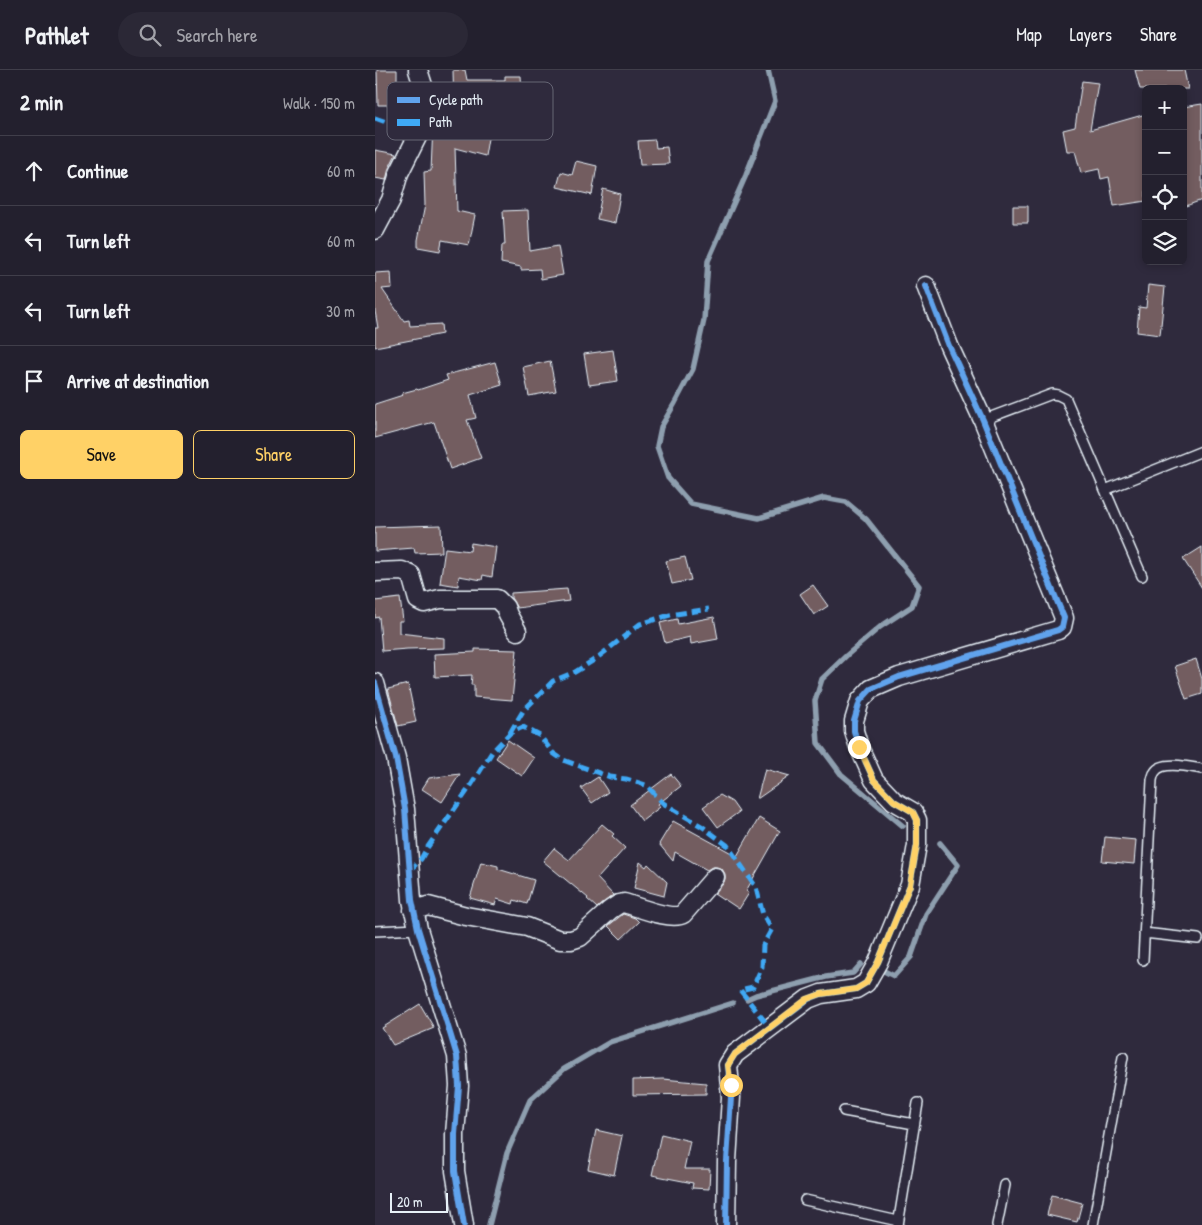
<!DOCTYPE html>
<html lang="en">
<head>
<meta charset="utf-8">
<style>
  body { margin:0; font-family:"Patrick Hand",sans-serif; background:#2b2836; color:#f1f3f6 }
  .controls { position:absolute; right:15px; top:15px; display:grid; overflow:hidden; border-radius:8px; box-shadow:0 2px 8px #0003 }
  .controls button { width:45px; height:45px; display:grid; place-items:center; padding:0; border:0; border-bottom:1px solid #403e4a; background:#23202e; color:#f1f3f6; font:25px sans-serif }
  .scale { position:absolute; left:15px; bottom:12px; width:58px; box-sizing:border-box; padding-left:5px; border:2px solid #e8f1f8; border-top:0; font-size:14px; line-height:18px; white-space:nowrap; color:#e8f1f8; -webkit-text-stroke:4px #2f2a3d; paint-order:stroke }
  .stop { position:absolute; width:15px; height:15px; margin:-11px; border:4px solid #ffd166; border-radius:50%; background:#fff }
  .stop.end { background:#ffd166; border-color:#fff; box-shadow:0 1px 5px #0008 }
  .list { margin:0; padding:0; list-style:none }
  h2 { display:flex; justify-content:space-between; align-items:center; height:65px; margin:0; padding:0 20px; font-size:21px }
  h2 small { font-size:16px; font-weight:400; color:#a3a3aa }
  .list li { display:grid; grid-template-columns:32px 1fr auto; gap:15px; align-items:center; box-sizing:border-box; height:70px; padding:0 20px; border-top:1px solid #403e4a }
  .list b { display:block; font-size:19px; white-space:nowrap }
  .list em { font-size:16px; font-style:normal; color:#a3a3aa }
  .actions { display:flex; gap:10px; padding:15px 20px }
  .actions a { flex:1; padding:11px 0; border:1px solid #ffd166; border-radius:8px; text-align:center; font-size:18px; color:#ffd166 }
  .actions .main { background:#ffd166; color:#111 }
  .icon { flex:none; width:28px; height:28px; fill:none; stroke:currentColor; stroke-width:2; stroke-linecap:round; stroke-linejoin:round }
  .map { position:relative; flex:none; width:827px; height:1155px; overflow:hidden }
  header { display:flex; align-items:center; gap:30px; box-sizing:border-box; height:70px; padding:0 25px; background:#23202e; border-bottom:1px solid #403e4a }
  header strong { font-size:24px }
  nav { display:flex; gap:28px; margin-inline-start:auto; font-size:18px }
  .search { width:350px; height:45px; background:#2b2836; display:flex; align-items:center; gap:12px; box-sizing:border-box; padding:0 18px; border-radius:28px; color:#a3a3aa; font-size:19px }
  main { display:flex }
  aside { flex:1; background:#23202e }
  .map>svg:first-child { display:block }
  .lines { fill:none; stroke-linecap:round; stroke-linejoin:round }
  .stream { stroke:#8e9faf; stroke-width:5.5 }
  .building { fill:#735d61; stroke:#e8f1f8 }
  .lane-casing { stroke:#e8f1f8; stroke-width:12 }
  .street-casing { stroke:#e8f1f8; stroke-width:21 }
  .lane { stroke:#2f2a3d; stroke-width:9 }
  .street { stroke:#2f2a3d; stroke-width:18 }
  .quiet { stroke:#3fa9f5; stroke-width:5; stroke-dasharray:10 5; stroke-linecap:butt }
  .cycleway-casing { stroke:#2f2a3d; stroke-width:9 }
  .cycleway { stroke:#60a3ed; stroke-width:6 }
  .route { stroke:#ffd166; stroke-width:6 }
  .key { fill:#2f2a3d; stroke:#666675; stroke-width:1 }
  .key-label { font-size:14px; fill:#e8f1f8 }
</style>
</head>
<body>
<header>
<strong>Pathlet</strong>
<div class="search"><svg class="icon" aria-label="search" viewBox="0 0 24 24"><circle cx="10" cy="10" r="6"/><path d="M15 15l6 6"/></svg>Search here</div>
<nav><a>Map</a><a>Layers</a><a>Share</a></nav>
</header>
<main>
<aside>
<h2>2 min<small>Walk · 150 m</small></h2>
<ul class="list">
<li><svg class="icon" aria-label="ahead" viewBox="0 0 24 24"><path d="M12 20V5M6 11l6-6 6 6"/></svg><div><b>Continue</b></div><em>60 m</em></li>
<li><svg class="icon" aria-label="left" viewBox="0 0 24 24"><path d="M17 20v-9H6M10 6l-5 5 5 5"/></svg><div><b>Turn left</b></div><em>60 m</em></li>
<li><svg class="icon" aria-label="left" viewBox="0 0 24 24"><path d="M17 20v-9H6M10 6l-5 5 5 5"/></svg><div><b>Turn left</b></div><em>30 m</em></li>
<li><svg class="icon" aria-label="arrive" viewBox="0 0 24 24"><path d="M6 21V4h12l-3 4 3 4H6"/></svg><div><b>Arrive at destination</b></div></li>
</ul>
<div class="actions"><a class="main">Save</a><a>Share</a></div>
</aside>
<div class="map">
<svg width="827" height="1155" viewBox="0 0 827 1155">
  <rect width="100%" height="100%" fill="#2f2a3d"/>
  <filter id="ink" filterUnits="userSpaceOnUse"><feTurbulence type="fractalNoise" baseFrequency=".02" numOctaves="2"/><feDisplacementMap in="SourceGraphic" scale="10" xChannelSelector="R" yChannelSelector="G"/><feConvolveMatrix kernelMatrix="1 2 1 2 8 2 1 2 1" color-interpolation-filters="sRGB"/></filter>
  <g filter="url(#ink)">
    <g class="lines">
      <path class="stream" d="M393 0 400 31 371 105 333 191 329 250 318 299 300 333 286 357 282 376 293 408 316 434 384 448 449 428 471 432 491 449 544 516 537 536 505 557 472 585 447 609 440 631 443 673 466 704 528 756
        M505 899 519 906 536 887 551 844 583 795 565 773
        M372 929 381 925 451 907 478 903 486 894
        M114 1155 132 1083 155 1030 189 999 235 972 358 933"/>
    </g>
    <path class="building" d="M2 0H22V35H3Z
      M78 0H90L92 10H130V6H146L147 22 140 21 133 47 117 45 110 86 80 78 82 141 100 145 94 175 67 170 65 181 43 177V170L50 135 49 102 56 101 58 55 61 41 79 42Z
      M760 0H809L813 19H765Z
      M707 11 723 13 715 60 771 44V131L739 136 734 107 726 109 724 99 706 103 700 81H692L688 60 700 57Z
      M827 34V130L808 137V37Z
      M280 70 281 78 292 77 294 94 265 95 263 71Z
      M0 80 21 84 14 98 11 110 0 108Z
      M201 91 222 96 217 125 182 117 186 102 197 105Z
      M228 119 245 124 240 153 222 149Z
      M638 136H653V153H638Z
      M153 140 155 181 183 176 188 205 166 209 165 199 146 200V197L126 193 127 175H130L128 141Z
      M16 202 17 218 7 219 29 251 34 250 35 256 66 254 67 264 0 277V258H3L0 241V203Z
      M773 215 790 217 785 265 762 262 764 237 771 238Z
      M238 280 243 311 214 315 209 284Z
      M175 291 181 321 154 326 148 297Z
      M120 292 127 315 95 325 101 348 92 350 106 388 75 399 59 352 0 368V334L28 325 27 323 42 319 43 320 73 310 71 305Z
      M66 455 67 482 40 483 39 478 0 481V457Z
      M96 473 121 477 117 507 108 505 107 510 84 506 83 516 65 513 70 478 95 481Z
      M827 477V518L808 489Z
      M310 487 316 510 297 514 291 491Z
      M438 515 453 536 439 545 425 524Z
      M192 519 194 531 142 538 136 528V523Z
      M25 528 28 551H24V563L69 568V578L32 579 7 581 4 547 0 548V531Z
      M339 547 343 569 316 574 315 567 290 573 285 553 302 549 303 554Z
      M100 579 142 580 137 630 99 627V615H96L97 605 60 607 59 584 100 582Z
      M821 589 827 609V624L811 629 800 596Z
      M33 614 41 652 23 656 13 619Z
      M133 670 159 688 147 706 121 688Z
      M390 699 415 706 382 729Z
      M85 704 67 732 47 719 54 708Z
      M296 704 306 716 283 734 285 737 267 751 255 735Z
      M223 707 233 722 217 733 206 718Z
      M345 725 357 732 364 742 343 757 328 737Z
      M384 748 405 761 371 821 374 823 364 839 349 829 348 830 339 824 348 814 350 809V804L347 799 342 797H337L332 800 300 782 298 791 284 774 298 751 362 786Z
      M227 754 239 764 237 766 250 778 223 808H222L238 825 222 838 212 829 213 828 168 791 179 778 194 790Z
      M730 767 761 770 759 794 727 791Z
      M106 792 123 796V799L159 810 152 834 139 830 138 834 122 829 120 835 95 828Z
      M265 792 271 797 273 794 292 812 289 826 259 818Z
      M248 844 260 848 264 852 246 869 233 856Z
      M45 934 59 958 18 975 7 958Z
      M288 1009 331 1013V1024L258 1025V1010Z
      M221 1060 247 1066 239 1105 213 1099Z
      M286 1064 315 1071 309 1099H335L334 1119 317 1118 318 1113 277 1105Z
      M677 1125 707 1133 702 1152 672 1145Z"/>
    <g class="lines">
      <g class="lane-casing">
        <path id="lane" d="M608 350 677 324 683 325 691 329 767 506
          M730 420 827 381
          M0 861 43 859
          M769 863 823 869
          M768 890 777 710C778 707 778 704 780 702 787 690 816 697 827 699
          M469 1041 539 1054
          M430 1130 523 1151
          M523 1155 543 1033
          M622 1155 630 1115
          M718 1155 748 987"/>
      </g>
      <g class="street-casing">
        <path id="street" d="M0 160 16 130 24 103 43 65 50 48 52 28 43 0
          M0 502 27 501 36 505 43 530 49 533 65 529H122L130 537 133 545 142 561
          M0 613 21 688 30 739 37 830 43 859 82 986 84 1016 80 1064V1101L89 1155
          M38 840 53 836 91 846 152 857 185 870H196L205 867 235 840 244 834 249 833C263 837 297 851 308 844L340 807
          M351 1155 352 1091 356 1027 353 995 360 984 433 929 446 924 481 919 491 913 503 892 535 815 542 775V750L538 742 519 731 499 710 484 677 479 661V651L485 631 496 619 524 607 683 560 687 557 689 548 608 350 574 276 551 216"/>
      </g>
      <use href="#lane" class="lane"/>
      <use href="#street" class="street"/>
      <path class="quiet" d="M0 48 11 52 51 40
        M135 663 148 641 178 611 200 602 222 588 265 554 295 545 334 539
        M34 801 46 789 52 778 95 717 117 682 135 663 148 657 165 666 178 683 188 690 235 707 251 709 271 715 288 733 328 757 352 775 381 817 388 845 397 859 388 875 387 897 378 917 365 920 395 958"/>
      <g class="cycleway-casing">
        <path id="cycleway" d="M0 613 21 688 30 739 37 830 43 859 82 986 84 1016 80 1064V1101L89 1155
          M351 1155 352 1091 356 1027 353 995 360 984 433 929 446 924 481 919 491 913 503 892 535 815 542 775V750L538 742 519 731 499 710 484 677 479 661V651L485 631 496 619 524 607 683 560 687 557 689 548 608 350 574 276 551 216"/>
      </g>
      <use href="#cycleway" class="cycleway"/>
    </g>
  </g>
  <g class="lines" filter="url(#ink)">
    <path class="route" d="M356 1015 353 995 360 984 419 939 432 929 446 924 481 919 491 913 503 892 535 815 542 775V750L538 742 519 731 499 710 484 677"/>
  </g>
  <rect x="12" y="12" width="166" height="58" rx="8" class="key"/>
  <rect x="22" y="27" width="23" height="6" fill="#60a3ed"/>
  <rect x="22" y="49" width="23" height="7" fill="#3fa9f5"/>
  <g class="key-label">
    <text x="54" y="35">Cycle path</text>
    <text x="54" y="57">Path</text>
  </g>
</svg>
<div class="controls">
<button>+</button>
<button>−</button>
<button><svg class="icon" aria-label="locate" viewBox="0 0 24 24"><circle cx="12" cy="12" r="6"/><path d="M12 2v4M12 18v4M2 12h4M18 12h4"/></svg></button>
<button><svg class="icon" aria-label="layers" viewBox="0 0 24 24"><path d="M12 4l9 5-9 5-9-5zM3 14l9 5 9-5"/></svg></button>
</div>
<div class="scale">20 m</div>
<div class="stop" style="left:356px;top:1015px"></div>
<div class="stop end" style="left:484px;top:677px"></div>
</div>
</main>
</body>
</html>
